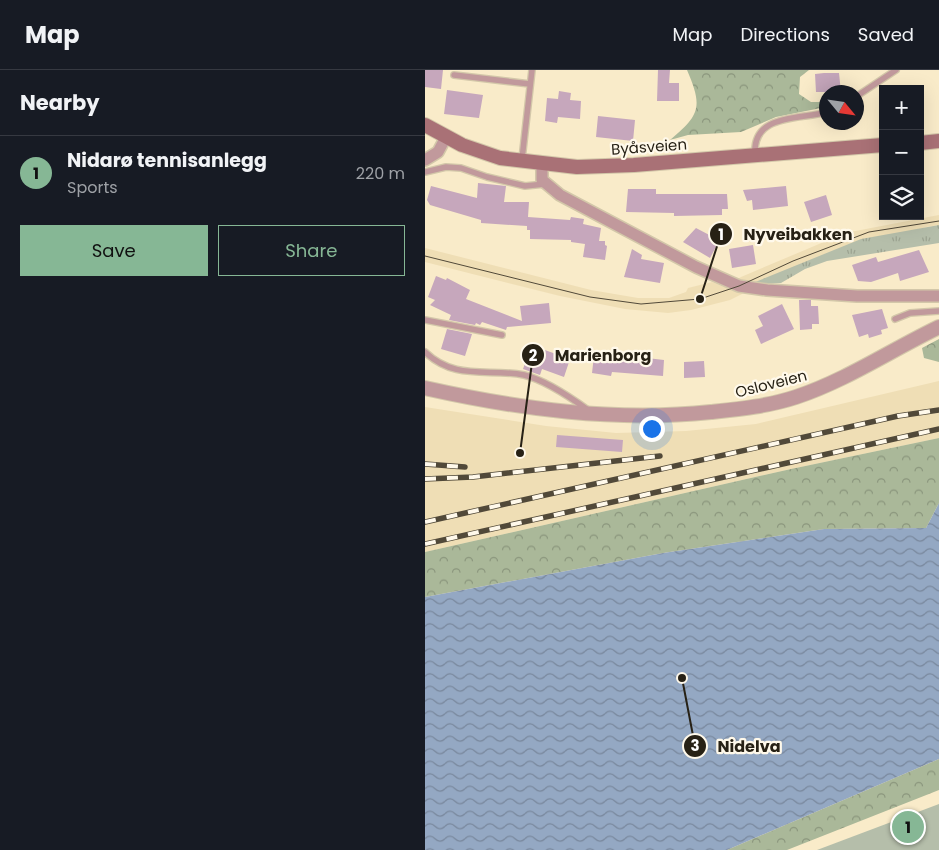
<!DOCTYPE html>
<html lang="en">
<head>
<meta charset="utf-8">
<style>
  body { margin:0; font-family:Poppins,sans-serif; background:#242831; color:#f1f3f6 }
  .controls { position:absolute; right:15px; top:15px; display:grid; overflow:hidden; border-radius:0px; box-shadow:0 5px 20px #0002 }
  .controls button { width:45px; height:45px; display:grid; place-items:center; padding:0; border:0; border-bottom:1px solid #363941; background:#171b24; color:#f1f3f6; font:25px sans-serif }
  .compass { position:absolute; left:394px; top:15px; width:45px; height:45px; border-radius:50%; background:#171b24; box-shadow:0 5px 20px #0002; rotate:119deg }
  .you { position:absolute; left:226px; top:358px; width:18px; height:18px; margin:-12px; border:4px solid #fff; border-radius:50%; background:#1a73e8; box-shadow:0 0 0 8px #1a73e833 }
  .badge { display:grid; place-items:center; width:32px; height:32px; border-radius:50%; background:#86b795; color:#111; font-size:16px; font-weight:700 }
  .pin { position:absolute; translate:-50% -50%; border:2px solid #fff; box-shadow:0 1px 5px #0006 }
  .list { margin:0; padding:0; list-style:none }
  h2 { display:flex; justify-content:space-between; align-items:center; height:65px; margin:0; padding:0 20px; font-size:21px }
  h2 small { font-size:16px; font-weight:400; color:#9ea1a6 }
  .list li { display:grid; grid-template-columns:32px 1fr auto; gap:15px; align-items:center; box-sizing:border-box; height:75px; padding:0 20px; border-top:1px solid #363941 }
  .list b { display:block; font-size:19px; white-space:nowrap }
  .list p { margin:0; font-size:16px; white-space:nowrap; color:#9ea1a6 }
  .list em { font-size:16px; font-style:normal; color:#9ea1a6 }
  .actions { display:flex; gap:10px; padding:15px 20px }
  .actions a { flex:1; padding:11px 0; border:1px solid #86b795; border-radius:0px; text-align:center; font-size:18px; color:#86b795 }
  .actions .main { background:#86b795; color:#111 }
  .icon { flex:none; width:28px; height:28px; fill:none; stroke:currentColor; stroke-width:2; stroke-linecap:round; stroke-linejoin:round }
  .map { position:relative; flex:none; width:514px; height:780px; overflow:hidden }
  header { display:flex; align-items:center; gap:30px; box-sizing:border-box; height:70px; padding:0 25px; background:#171b24; border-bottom:1px solid #363941 }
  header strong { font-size:24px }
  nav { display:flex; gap:28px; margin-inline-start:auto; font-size:18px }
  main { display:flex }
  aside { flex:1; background:#171b24 }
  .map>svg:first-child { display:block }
  .built { fill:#efdeb5 }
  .grass { fill:url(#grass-tufts) }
  .forest { fill:url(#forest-crowns) }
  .pitch { fill:#b5beaa }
  .water { fill:url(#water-waves) }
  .building { fill:#c6a7bc }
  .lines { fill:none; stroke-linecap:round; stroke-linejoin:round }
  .service-casing { stroke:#d3c7a9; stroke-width:8 }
  .minor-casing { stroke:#d3c7a9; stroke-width:14 }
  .tertiary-casing { stroke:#d3c7a9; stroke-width:16 }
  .secondary-casing { stroke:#d3c7a9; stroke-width:16 }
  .service { stroke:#c1999c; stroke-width:5.5 }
  .minor { stroke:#c1999c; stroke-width:11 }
  .tertiary { stroke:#c1999c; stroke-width:14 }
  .secondary { stroke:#a97176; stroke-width:14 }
  .tram { stroke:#514939; stroke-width:1 }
  .rail-casing { stroke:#514939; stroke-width:5.5 }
  .rail { stroke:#fff9eb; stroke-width:4; stroke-dasharray:11; stroke-linecap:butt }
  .labels { text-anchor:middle; stroke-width:4.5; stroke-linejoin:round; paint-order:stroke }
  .street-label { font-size:15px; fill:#272115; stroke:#fff9eb }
  .leader { fill:none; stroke:#272115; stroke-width:2 }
  .callout-dot { fill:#272115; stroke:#fff9eb; stroke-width:2 }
  .mark-label { font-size:15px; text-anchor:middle; font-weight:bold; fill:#fff }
  .callout-label { font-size:16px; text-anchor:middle; font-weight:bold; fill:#272115; stroke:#fff9eb; stroke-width:4.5; stroke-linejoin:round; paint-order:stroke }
</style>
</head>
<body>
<header>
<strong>Map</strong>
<nav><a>Map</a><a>Directions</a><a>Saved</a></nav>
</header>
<main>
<aside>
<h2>Nearby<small></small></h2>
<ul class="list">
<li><span class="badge">1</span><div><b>Nidarø tennisanlegg</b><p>Sports</p></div><em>220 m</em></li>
</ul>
<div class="actions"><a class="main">Save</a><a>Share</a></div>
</aside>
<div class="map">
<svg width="514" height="780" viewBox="0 0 514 780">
  <defs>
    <pattern id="grass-tufts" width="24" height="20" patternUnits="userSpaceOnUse" patternTransform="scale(1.25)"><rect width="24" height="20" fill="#b5beaa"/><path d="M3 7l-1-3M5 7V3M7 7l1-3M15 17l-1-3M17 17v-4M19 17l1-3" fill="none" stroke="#9ca391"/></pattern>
    <pattern id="forest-crowns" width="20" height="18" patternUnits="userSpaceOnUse" patternTransform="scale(1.25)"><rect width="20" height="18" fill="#aab899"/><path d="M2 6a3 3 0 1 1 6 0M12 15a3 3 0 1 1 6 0" fill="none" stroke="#8a957c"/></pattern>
    <pattern id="water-waves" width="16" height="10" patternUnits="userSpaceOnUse" patternTransform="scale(1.25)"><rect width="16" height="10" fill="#94a8c3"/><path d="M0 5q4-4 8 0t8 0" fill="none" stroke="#79889d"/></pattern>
  </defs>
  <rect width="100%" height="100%" fill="#f9ebc9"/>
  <path class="built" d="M514 145V155L501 157 323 215 317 224 305 230 266 240 243 243 200 239 135 226 0 192V178L166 220 213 228H244L261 222 263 218 287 212 299 217 316 207 420 163Z
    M514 311V368L366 399 0 482V337L121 356 191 363 261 361 331 354Z"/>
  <path class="grass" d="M514 155V173L402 191 380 199 356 213 323 215 436 169Z"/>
  <path class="forest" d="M262 0H384L375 7 374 24 386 32H399L401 37 351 47 316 62 263 65 245 70C275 45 278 37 262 0Z
    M514 269V292L499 288 497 278Z
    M514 368V433L501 458 399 459 238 483 0 527V482L366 399Z
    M514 689V720L362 780H302Z"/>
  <path class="pitch" d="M514 734V780H392Z"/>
  <path class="water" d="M514 433V689L302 780H0V527L238 483 399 459 501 458Z"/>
  <path class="building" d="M0 0H18L16 19 0 17Z
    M233 0H245L244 13H254V31H232Z
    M399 3H414L416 22H391L390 4Z
    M22 20 58 25 54 48 19 44Z
    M134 21 146 23 145 30 156 31 155 49 133 47 132 53 120 51 122 28 133 29Z
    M173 46 210 50 208 71 171 67Z
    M53 113 81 116 79 132H104L103 147 145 150 146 147 159 149 158 154 176 158 174 171H180V175L182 176 180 190 158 187 160 174 146 172V170L105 169V160H102V156L56 153V150L5 135 2 130 6 116 52 128Z
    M361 116 363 136 328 140 327 130 322 131 318 120Z
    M203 119H231V124H302L303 139H297V145L249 146V143L201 142Z
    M401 125 407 145 386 152 379 132Z
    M271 158 290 168 288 170 293 173 285 188 258 172Z
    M328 175 331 194 307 198 304 179Z
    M207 179 217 185 216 189 239 193 235 213 199 207Z
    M494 180 504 202 475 211 473 203 446 212 433 211 427 195 451 187 453 192Z
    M11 206 21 210 22 208 45 220 41 229 97 251 95 236 124 233 126 253 82 257 81 260 57 252 55 255 51 253 50 255 24 250 26 245 5 235 10 230 3 227Z
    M374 230H386V236H393L394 254H387V259L375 260Z
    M357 234 369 259 336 274 330 260 338 256 333 246Z
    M457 239 463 258 456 260 457 264 444 268 443 264 434 267 427 245Z
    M22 259 47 264 40 286 16 279Z
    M117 279 145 289 139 307 117 299 115 305 98 299 102 288 112 292Z
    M178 283 239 290 238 306 187 302 186 306 167 303 169 286 178 287Z
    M279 291 280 307 259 308V292Z
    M132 365 198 370 197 382 131 377Z"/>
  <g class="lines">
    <g class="service-casing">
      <path id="service" d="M29 5 105 14
        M432 26 471 0
        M330 85C327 43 375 50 402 42
        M97 89 107 0
        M0 102 21 97 36 98 62 107 100 116 120 114
        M470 249 485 243 514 241
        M0 250 77 265
        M0 282C30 311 63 298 99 305 120 310 145 327 163 340"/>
    </g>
    <g class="minor-casing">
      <path id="minor" d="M0 90 13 82 21 67
        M117 93V110L135 125 271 197 314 216 342 220 432 226H514"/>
    </g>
    <g class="tertiary-casing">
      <path id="tertiary" d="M0 318C94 339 189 352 286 342 314 339 344 336 371 327 422 310 466 280 514 257"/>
    </g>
    <g class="secondary-casing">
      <path id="secondary" d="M0 55 37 75 75 88 152 97 209 95 458 75
        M495 73 514 71"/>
    </g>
    <use href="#service" class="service"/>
    <use href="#minor" class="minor"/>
    <use href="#tertiary" class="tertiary"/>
    <use href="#secondary" class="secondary"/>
    <path class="tram" d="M0 186 165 227 216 234 275 229 314 216 368 191 444 162 514 151"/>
    <g class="rail-casing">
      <path id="rail" d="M0 394 40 397
        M0 409 48 407 235 386
        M0 452 473 346 514 340
        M0 474 514 359"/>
    </g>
    <use href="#rail" class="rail"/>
  </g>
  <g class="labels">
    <g class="street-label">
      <text transform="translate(224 77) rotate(-4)" y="5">Byåsveien</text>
      <text transform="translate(346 314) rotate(-14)" y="5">Osloveien</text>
    </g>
  </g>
  <path class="leader" d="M275 229L296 164M95 383L108 285M257 608L270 676"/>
  <g class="callout-dot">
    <circle cx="275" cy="229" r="5"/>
    <circle cx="95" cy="383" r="5"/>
    <circle cx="257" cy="608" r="5"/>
    <circle cx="296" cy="164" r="12"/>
    <circle cx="108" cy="285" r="12"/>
    <circle cx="270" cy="676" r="12"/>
  </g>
  <g class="mark-label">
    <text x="296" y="170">1</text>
    <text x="108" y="291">2</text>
    <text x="270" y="681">3</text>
  </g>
  <g class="callout-label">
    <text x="373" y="170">Nyveibakken</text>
    <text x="178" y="291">Marienborg</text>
    <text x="324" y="682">Nidelva</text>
  </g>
</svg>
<div class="controls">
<button>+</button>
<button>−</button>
<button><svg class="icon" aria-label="layers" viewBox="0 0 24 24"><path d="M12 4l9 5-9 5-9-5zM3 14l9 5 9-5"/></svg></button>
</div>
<svg class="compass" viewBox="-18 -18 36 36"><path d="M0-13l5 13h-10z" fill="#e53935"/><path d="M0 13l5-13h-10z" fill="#9ea1a6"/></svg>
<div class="you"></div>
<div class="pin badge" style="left:483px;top:757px">1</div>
</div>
</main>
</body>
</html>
